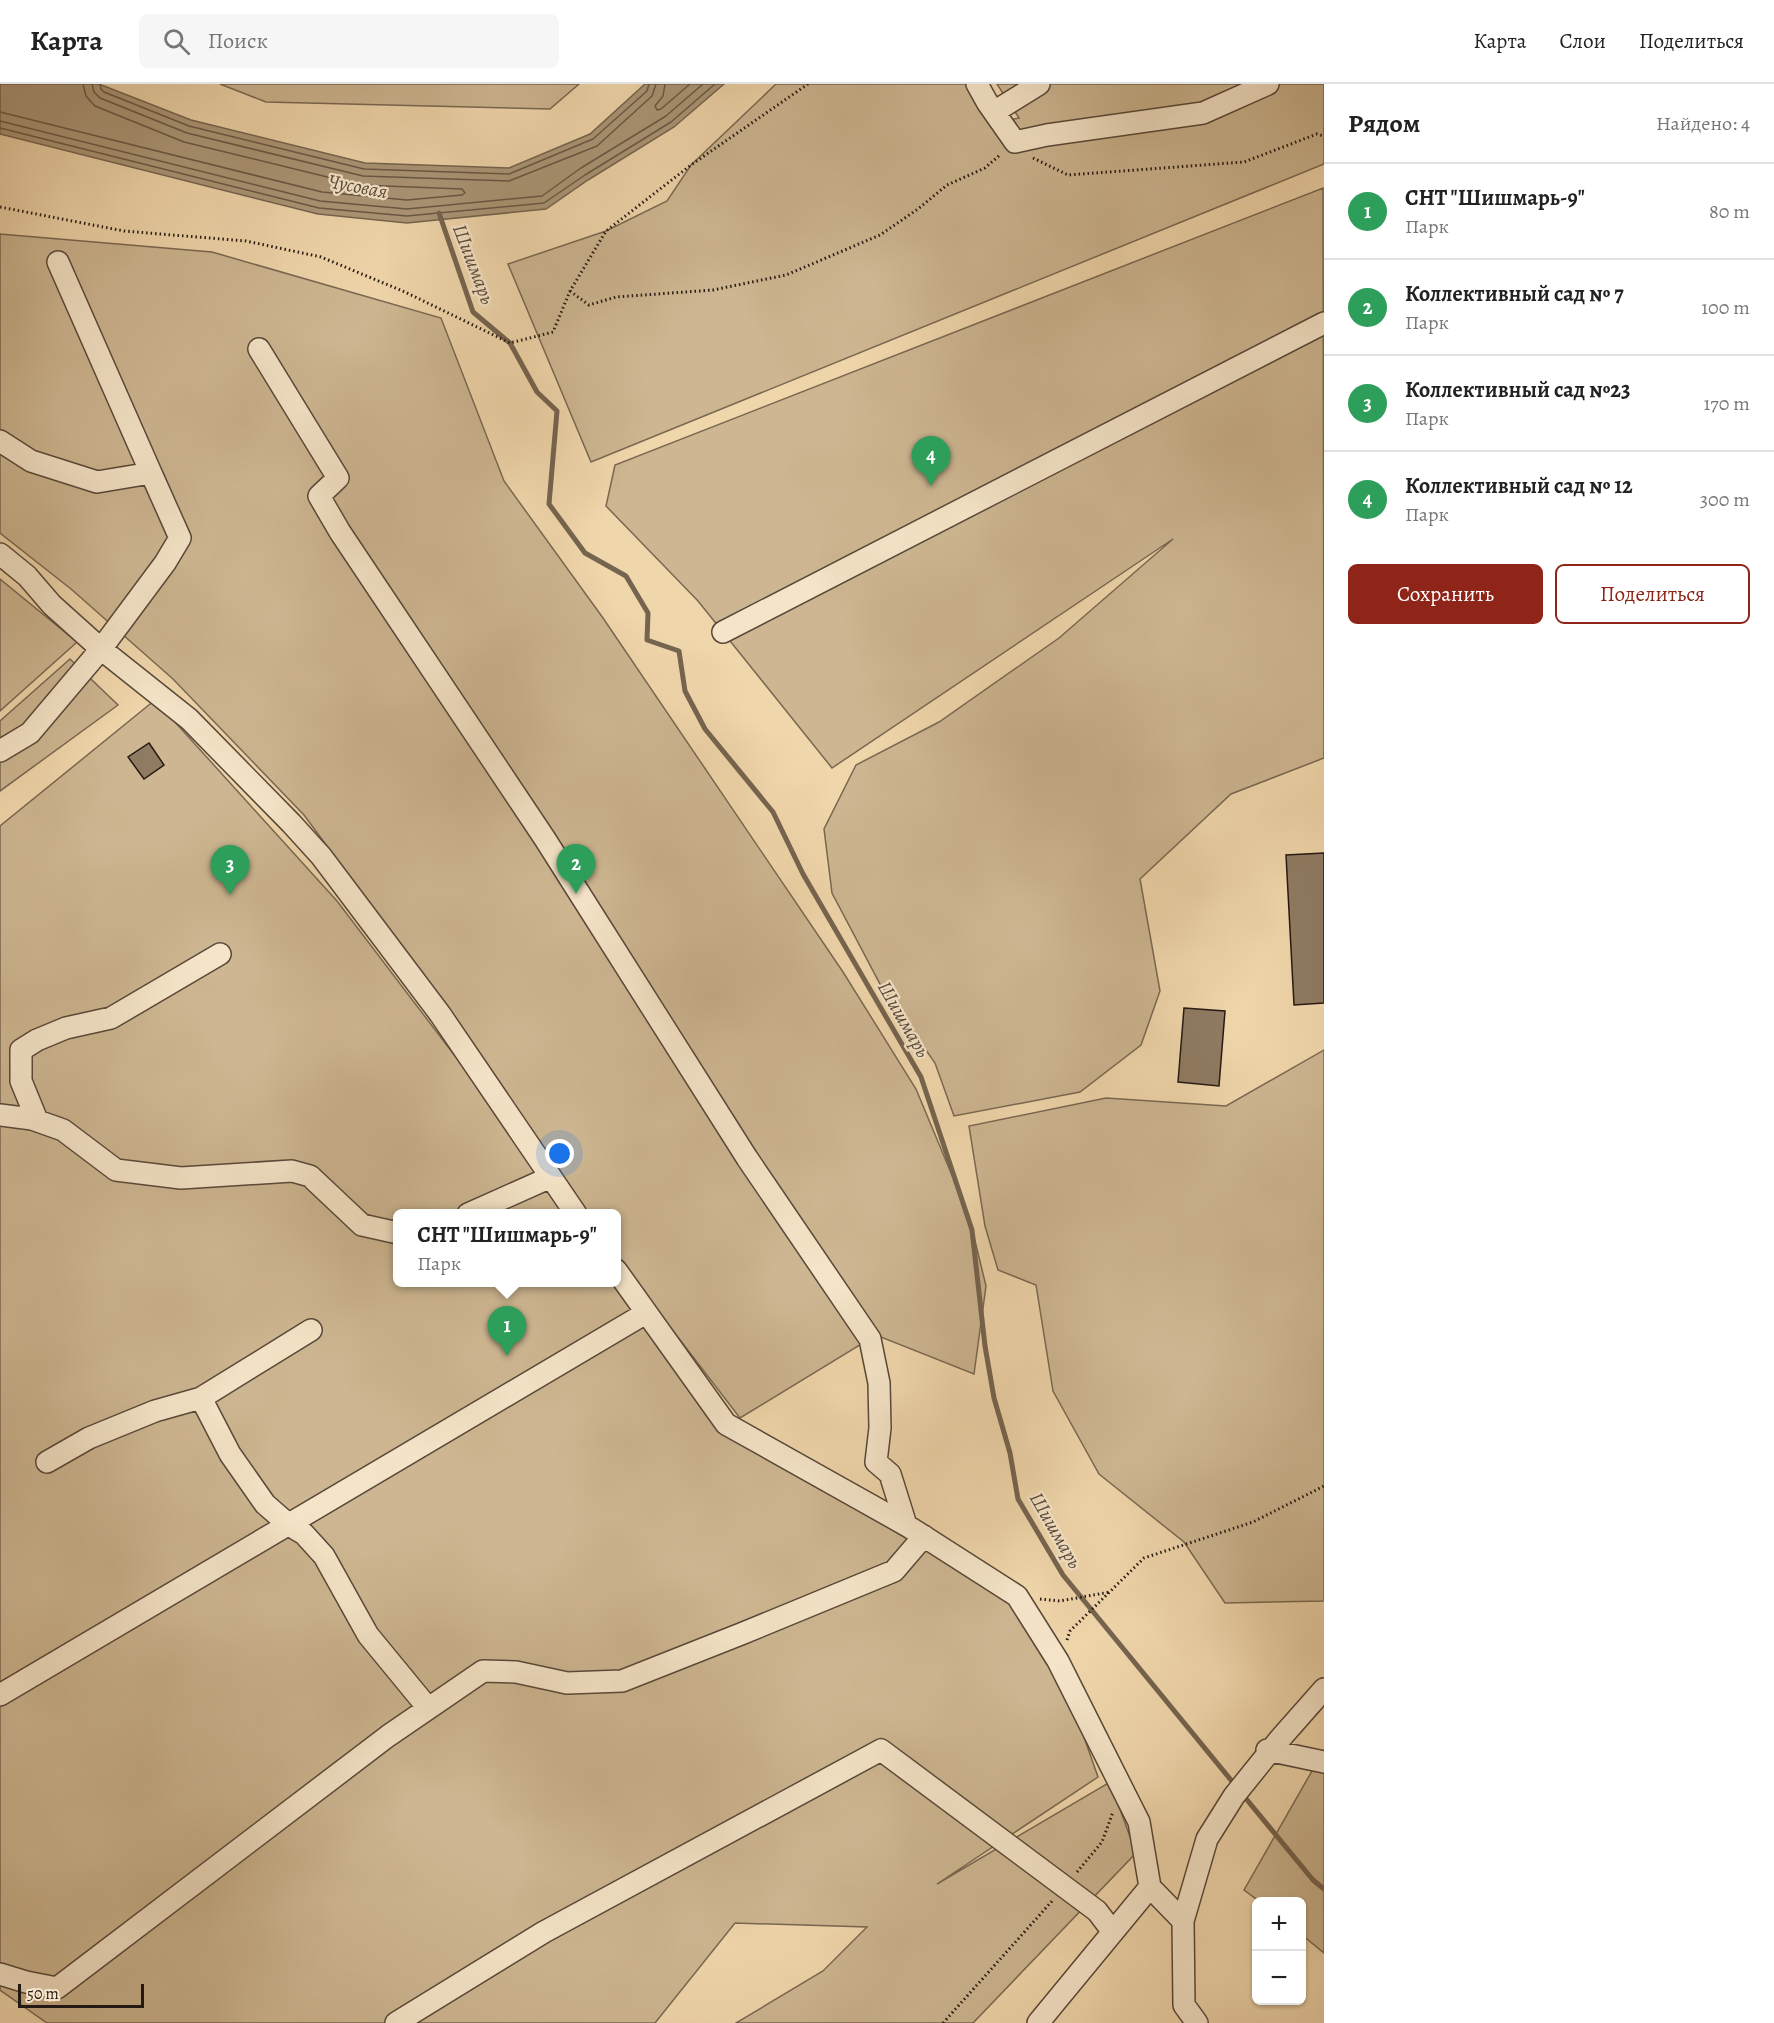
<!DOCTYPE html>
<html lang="ru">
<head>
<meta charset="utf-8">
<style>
  body { margin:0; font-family:Alegreya,serif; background:#f6f6f6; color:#222 }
  .controls { position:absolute; right:18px; bottom:18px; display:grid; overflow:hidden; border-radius:9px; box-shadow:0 2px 4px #0004 }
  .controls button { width:54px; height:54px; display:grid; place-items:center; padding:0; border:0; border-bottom:2px solid #e0e0e0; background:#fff; color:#222; font:30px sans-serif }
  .scale { position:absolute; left:18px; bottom:15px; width:126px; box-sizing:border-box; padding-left:6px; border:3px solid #251913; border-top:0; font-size:16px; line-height:21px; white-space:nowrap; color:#251913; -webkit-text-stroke:4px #f5e4c8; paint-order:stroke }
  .you { position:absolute; left:560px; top:1070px; width:21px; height:21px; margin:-15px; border:4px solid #fff; border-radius:50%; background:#1a73e8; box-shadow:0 0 0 9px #1a73e833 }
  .badge { display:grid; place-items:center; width:39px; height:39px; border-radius:50%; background:#8f2418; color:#fff; font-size:20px; font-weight:700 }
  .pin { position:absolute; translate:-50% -50px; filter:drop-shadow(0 2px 3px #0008) }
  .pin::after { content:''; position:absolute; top:32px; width:21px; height:18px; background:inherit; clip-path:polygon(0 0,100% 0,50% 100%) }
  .popup { position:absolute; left:393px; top:1125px; width:228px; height:78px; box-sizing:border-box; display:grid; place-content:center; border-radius:9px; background:#fff; filter:drop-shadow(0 2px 4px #0005); font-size:20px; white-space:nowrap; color:#767676 }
  .popup b { font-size:22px; color:#222 }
  .popup::after { content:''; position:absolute; left:50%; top:100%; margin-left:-12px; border:12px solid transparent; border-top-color:#fff }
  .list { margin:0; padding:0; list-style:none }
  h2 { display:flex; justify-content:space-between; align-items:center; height:78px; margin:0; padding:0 24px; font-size:26px }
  h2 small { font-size:20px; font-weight:400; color:#767676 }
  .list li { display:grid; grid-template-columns:39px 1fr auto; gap:18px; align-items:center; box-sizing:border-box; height:96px; padding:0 24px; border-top:2px solid #e0e0e0 }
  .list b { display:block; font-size:22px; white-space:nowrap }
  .list p { margin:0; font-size:20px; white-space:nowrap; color:#767676 }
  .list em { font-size:20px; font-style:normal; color:#767676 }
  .actions { display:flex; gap:12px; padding:18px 24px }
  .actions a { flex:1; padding:14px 0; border:2px solid #8f2418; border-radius:9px; text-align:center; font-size:21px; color:#8f2418 }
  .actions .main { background:#8f2418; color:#fff }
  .icon { flex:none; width:33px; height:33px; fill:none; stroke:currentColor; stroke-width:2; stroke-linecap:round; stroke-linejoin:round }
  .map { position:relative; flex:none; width:1324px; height:1939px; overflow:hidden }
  header { display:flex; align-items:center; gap:36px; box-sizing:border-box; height:84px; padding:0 30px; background:#fff; border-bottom:2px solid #e0e0e0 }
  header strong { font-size:28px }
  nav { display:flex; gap:33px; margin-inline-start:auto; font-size:21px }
  .search { width:420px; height:54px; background:#f6f6f6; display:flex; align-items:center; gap:15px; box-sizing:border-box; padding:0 21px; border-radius:9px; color:#767676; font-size:22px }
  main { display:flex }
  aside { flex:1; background:#fff }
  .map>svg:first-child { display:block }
  .green { fill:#cdb691; stroke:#796852; stroke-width:1.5 }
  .water { fill:#ab9677; stroke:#75644f; stroke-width:1.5 }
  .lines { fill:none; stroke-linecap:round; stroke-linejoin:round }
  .shore { stroke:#685845; stroke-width:1.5 }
  .stream { stroke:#75644f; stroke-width:5 }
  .building { fill:#8f7b62; stroke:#251913; stroke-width:1.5 }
  .minor-casing { stroke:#584839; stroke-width:24 }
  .path { stroke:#251913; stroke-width:3; stroke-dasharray:1.5 3; stroke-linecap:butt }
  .minor { stroke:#f5e4c8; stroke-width:21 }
  .labels { text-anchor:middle; stroke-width:4.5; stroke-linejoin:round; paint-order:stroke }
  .water-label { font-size:20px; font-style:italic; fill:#5b4b3b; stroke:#f5e4c8 }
</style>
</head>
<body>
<header>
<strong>Карта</strong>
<div class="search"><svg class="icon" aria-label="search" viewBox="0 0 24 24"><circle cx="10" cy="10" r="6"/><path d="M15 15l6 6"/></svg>Поиск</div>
<nav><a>Карта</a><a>Слои</a><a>Поделиться</a></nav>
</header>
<main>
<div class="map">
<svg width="1324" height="1939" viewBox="0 0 1324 1939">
  <rect width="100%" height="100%" fill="#f0d6ab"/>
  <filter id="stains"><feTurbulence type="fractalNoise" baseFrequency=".00333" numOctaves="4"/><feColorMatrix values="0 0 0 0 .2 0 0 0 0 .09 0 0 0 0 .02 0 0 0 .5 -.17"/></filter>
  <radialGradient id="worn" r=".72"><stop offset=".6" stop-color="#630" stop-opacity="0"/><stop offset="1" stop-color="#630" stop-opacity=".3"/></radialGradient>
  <path class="green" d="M220 0H579L550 25 266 18Z
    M776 0H990L998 38 1019 34 997 0H1324V80L591 378 508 180 606 147 667 117 691 81Z
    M1323 104 1324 674 1231 710 1140 795 1160 907 1141 961 1080 1008 954 1032 935 979 880 900 832 809 824 745 856 681 939 638 1059 554 1173 455 832 684 698 517 606 422 615 381Z
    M0 150 212 168 441 234 504 397 603 534 843 888 916 1005 969 1132 986 1202 974 1290 876 1251 740 1334 617 1174 616 1130 585 1129 448 925 304 731 173 595 71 505 0 449Z
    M0 495 77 558 0 627Z
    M70 575 118 621 0 707V637Z
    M155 616 337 817 487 1014 567 1129 398 1130V1198L615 1199 716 1343 1012 1516 1067 1605 1098 1693 937 1800 1110 1698 1136 1769 973 1939H736L823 1887 867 1843 735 1839 655 1939H47L0 1906V742Z
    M1324 966V1517L1225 1519 1184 1458 1099 1390 1053 1307 1036 1201 998 1186 985 1142 969 1042 1106 1014 1226 1022Z
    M1324 1666V1869L1302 1851V1818L1259 1817 1244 1806Z"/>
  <path class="water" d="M0 0H99L191 36 365 79 509 84 590 50 645 0H724L674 43 588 96 546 125 407 139 318 130 0 50Z"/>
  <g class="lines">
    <path class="shore" d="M92 0 94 8 100 14 187 49 363 92 509 97 597 62 652 12 656 0
      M100 0 101 5 104 8 189 42 364 85 509 90 593 55 647 7 649 0
      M665 0 663 12 655 22 657 26 661 25 690 0
      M0 28 322 108 407 116 462 111 465 109 462 105 360 101 184 58 95 22 86 12 83 0
      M0 37 320 117 407 125 542 112 581 84 666 32 703 0
      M0 44 319 124 407 132 544 119 585 91 671 38 715 0"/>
    <path class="stream" d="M439 129 473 228 510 259 537 308 557 327 549 420 585 469 626 492 648 529 647 556 679 567 685 607 705 645 773 728 803 790 921 993 972 1146 985 1262 994 1314 1010 1369 1018 1415 1063 1491 1235 1701
      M1243 1711 1313 1796 1324 1805"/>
  </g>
  <path class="building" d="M149 659 164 681 144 695 128 673Z
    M1324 769V919L1294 921 1286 771Z
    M1184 924 1225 927 1219 1002 1178 998Z"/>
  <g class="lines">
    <g class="minor-casing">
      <path id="minor" d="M977 0 987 18 1015 58 1047 51 1203 29 1268 0
        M994 28 1039 0
        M58 178 151 389
        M259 265 338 394 319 412 340 448 545 755 747 1074 870 1255 879 1299 880 1344 876 1378 890 1390 906 1441
        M0 357 31 377 97 398 151 389 180 454 165 479 101 565 30 649 0 667
        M0 470 27 492 52 521 101 565 189 635 291 739 321 772 440 930 576 1130
        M723 548 1324 239
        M0 1031 32 1035 63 1046 116 1086 181 1094 292 1087 310 1092 362 1141 398 1149
        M37 1036 21 997V966L37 956 66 944 111 934 220 870
        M468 1130 551 1093
        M616 1186 726 1340 906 1441 1017 1512 1058 1577 1139 1738 1150 1803
        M201 1314 230 1370 265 1420 289 1441 304 1450 324 1472 368 1551 428 1624
        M47 1378 89 1354 155 1327 201 1314 311 1246
        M0 1611 646 1229
        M1267 1666 1324 1678
        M0 1890 26 1898 57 1904 388 1652 483 1587 516 1588 567 1599 622 1597 741 1550 894 1487 924 1452
        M396 1939 544 1848 881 1666 1097 1827 1113 1848
        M1038 1939 1150 1803 1183 1837
        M1197 1939 1184 1921 1183 1837 1207 1755 1234 1712 1279 1656 1324 1605"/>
    </g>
    <path class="path" d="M1033 74 1068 91 1244 78 1317 50 1324 52
      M0 123 124 147 246 157 321 173 405 208 510 259 553 248 570 207 606 147 691 81 808 0
      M570 207 589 221 616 213 713 206 786 191 880 151 918 125 947 101 985 84 1001 70
      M1040 1515 1060 1517 1110 1508
      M1067 1556 1070 1547 1144 1474 1253 1438 1324 1402
      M1077 1788 1102 1758 1113 1728
      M943 1939 1053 1816"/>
    <use href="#minor" class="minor"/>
  </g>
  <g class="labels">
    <g class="water-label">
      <text transform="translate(358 102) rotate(11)" y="7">Чусовая</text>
      <text transform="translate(474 180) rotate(69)" y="7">Шишмарь</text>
      <text transform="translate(904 935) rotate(60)" y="7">Шишмарь</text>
      <text transform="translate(1056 1446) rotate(60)" y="7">Шишмарь</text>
    </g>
  </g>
  <rect width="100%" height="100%" filter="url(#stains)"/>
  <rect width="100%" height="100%" fill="url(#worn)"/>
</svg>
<div class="controls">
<button>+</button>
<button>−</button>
</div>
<div class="scale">50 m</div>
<div class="you"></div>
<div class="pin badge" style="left:507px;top:1272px;background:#2e9e5b">1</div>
<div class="popup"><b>СНТ &quot;Шишмарь-9&quot;</b>Парк</div>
<div class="pin badge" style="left:576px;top:810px;background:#2e9e5b">2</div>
<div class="pin badge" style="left:230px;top:811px;background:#2e9e5b">3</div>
<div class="pin badge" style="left:931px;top:402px;background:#2e9e5b">4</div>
</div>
<aside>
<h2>Рядом<small>Найдено: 4</small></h2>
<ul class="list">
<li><span class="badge" style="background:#2e9e5b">1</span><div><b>СНТ &quot;Шишмарь-9&quot;</b><p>Парк</p></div><em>80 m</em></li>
<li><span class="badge" style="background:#2e9e5b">2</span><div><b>Коллективный сад № 7</b><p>Парк</p></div><em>100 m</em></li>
<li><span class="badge" style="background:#2e9e5b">3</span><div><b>Коллективный сад №23</b><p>Парк</p></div><em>170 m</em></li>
<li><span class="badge" style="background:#2e9e5b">4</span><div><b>Коллективный сад № 12</b><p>Парк</p></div><em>300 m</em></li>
</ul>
<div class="actions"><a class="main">Сохранить</a><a>Поделиться</a></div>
</aside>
</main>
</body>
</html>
